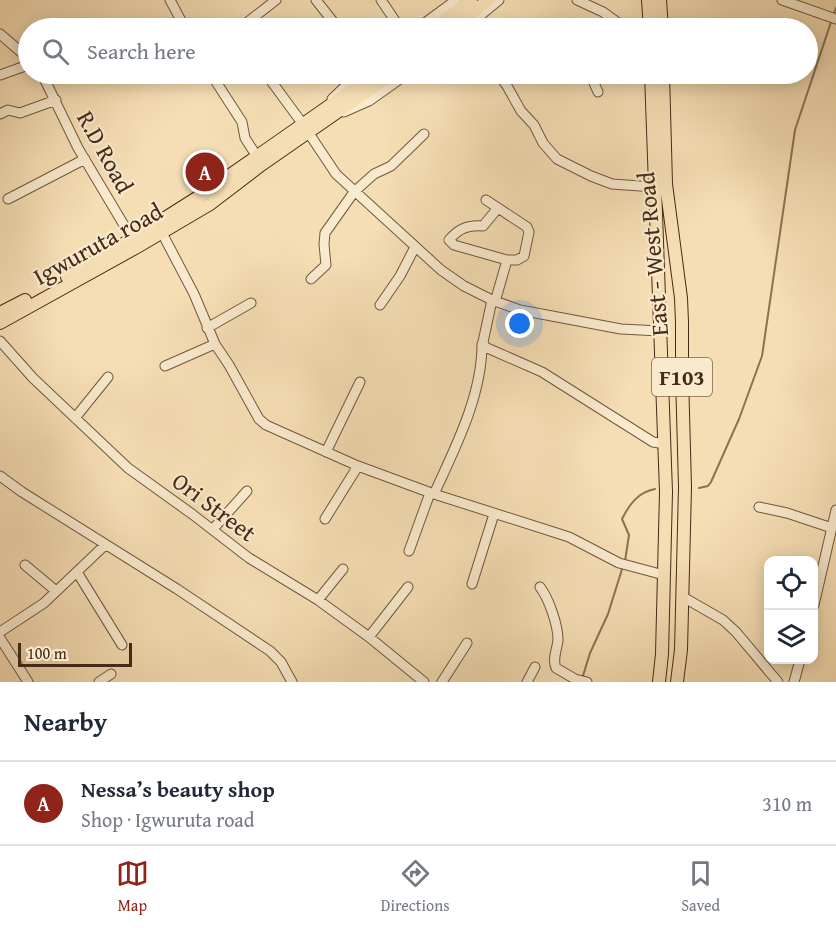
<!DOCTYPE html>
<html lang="en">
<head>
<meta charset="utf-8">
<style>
  body { margin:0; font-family:"Gentium Book Plus",serif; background:#f6f6f7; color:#1f2937 }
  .controls { position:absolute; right:18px; bottom:18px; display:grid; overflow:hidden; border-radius:12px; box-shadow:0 3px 15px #0003 }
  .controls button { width:54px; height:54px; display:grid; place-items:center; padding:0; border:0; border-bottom:2px solid #e0e1e3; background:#fff; color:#1f2937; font:30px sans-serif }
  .scale { position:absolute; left:18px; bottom:15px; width:114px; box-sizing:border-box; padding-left:6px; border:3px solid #462a16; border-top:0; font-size:16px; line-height:21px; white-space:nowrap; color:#462a16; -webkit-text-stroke:4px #f9eace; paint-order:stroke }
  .you { position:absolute; left:520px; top:324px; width:21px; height:21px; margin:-15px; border:4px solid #fff; border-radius:50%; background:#1a73e8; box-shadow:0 0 0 9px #1a73e833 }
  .badge { display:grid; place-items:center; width:39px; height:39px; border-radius:50%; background:#8f2418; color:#fff; font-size:20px; font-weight:700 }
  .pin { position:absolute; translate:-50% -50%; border:3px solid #fff; box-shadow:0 2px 6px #0006 }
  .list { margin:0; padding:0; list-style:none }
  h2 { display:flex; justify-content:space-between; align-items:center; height:78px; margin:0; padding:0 24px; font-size:26px }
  h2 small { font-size:20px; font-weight:400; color:#747a83 }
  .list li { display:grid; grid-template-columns:39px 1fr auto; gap:18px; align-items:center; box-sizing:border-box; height:84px; padding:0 24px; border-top:2px solid #e0e1e3 }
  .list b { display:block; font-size:22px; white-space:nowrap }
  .list p { margin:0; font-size:20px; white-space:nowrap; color:#747a83 }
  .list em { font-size:20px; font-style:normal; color:#747a83 }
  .icon { flex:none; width:33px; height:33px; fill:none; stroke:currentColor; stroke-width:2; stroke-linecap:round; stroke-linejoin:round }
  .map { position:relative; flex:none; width:836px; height:682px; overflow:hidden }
  .search { position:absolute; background:#fff; box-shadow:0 3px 15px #0003; left:18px; right:18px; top:18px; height:66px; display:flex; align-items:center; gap:15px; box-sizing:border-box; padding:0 21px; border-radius:33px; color:#747a83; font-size:22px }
  .sheet { height:162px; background:#fff }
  nav { display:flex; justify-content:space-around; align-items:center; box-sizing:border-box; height:84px; border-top:2px solid #e0e1e3; background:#fff; font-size:16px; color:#747a83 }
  nav a { display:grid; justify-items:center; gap:3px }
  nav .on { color:#8f2418 }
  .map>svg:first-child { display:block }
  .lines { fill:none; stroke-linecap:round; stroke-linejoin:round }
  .stream { stroke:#8c7154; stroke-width:2 }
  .minor-casing { stroke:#72573e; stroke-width:11 }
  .major-casing { stroke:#462a16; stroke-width:14 }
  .minor { stroke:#f9eace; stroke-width:9 }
  .major { stroke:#f6deb4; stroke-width:12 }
  .labels { text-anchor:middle; stroke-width:4.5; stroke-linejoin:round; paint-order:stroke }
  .shield { fill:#f9eace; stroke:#7c644d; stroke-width:1.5 }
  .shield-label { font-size:22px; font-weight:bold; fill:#462a16 }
  .street-label { font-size:24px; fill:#462a16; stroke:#f9eace }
</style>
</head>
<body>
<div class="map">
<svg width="836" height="682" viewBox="0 0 836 682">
  <rect width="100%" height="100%" fill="#f6deb4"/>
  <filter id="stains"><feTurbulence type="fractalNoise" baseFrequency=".00333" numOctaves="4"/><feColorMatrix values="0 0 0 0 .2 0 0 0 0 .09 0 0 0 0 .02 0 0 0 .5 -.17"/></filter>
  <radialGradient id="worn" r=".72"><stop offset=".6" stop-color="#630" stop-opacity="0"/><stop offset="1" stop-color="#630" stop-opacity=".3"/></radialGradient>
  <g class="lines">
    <path class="stream" d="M833 16 836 8
      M699 488 708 486 711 482 739 419 762 356 795 130 831 22
      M625 561 629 535 622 519C629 505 638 492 655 489
      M582 679 590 653 608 614 623 566"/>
    <g class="minor-casing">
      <path id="minor" d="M170 0 185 28
        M316 0 338 28
        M381 0 400 28
        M577 0 603 12 625 28
        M782 0 836 19
        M240 28 276 0
        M418 28 456 0
        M465 28 499 0
        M0 34 28 58
        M42 74 78 148 134 242
        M211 74 242 122 245 138 256 155
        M266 74 302 123
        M491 74 495 77 502 79 507 86 521 111 534 125 543 143 557 159 591 176 612 184 654 187
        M590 74 598 92
        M0 75 28 65
        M332 99 358 74
        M344 112 369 101 407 74
        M0 114 8 110 20 113 56 100
        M308 132 336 174 441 270 464 286 492 300 520 310 621 329 660 331
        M8 199 85 159
        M486 200 527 227 529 232 524 256 517 260H507L495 302
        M498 208 483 226C468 225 459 228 449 240L454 245 507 260
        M162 233 194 294 215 344 229 365 259 419 266 425 358 466 434 494 569 537 619 563 664 575
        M311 279 326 265 324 244 325 233 354 192 374 174 391 166 424 134
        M492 300 483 342 485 347 542 372 653 442 665 444
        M380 305 400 276 415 247
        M207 328 251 303
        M0 341 33 378 128 468 192 514 249 558 318 600 369 637 424 682
        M165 366 215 344
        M75 418 108 377
        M326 452 360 382
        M0 476 22 492 177 589 270 651 281 662 292 682
        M434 494C455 448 482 396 482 344
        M759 507 787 513 832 528
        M325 519 358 466
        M213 529 247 491
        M409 551 430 493
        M25 565 56 591
        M77 572 122 645
        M472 584 494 514
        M540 587C549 599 558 625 558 640 557 650 552 659 556 668L575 679 587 682
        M683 597 723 620 736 632 778 682
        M318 600 343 569
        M814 605 836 510
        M0 632 44 603 105 545
        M369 637 408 587
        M0 638 28 682
        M99 682 111 674
        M442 682 467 643
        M527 682 535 667
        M794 682 800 660"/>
    </g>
    <g class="major-casing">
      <path id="major" d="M648 0 650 28
        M660 0 662 28
        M434 28 471 0
        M453 28 488 0
        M651 74 666 492 662 654 659 682
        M663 74 666 184 681 298 682 322V376L685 487 681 650 677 682
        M67 277 132 239 203 194 375 74
        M0 313 25 300
        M0 323 137 247 210 204 261 165 392 74"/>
    </g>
    <use href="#minor" class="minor"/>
    <use href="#major" class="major"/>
  </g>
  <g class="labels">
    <rect class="shield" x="652" y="358" width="60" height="38" rx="4.5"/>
    <g class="shield-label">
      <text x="682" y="385">F103</text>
    </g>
    <g class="street-label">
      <text transform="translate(105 152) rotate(61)" y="8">R.D Road</text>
      <text transform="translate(98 244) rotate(-29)" y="8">Igwuruta road</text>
      <text transform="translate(653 254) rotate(-95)" y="8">East - West Road</text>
      <text transform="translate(214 507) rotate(37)" y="8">Ori Street</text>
    </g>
  </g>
  <rect width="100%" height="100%" filter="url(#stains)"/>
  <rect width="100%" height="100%" fill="url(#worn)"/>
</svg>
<div class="controls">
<button><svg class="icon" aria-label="locate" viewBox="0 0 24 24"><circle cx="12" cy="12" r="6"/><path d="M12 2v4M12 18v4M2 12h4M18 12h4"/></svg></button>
<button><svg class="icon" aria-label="layers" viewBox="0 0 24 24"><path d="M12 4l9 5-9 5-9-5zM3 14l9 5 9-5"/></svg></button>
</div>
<div class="scale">100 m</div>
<div class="you"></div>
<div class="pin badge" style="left:205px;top:172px">A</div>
<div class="search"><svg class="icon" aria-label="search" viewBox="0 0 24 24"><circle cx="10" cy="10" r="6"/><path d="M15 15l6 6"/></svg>Search here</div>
</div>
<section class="sheet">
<h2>Nearby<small></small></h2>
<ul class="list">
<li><span class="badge">A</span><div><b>Nessa’s beauty shop</b><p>Shop · Igwuruta road</p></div><em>310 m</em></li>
</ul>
</section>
<nav>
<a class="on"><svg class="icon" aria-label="map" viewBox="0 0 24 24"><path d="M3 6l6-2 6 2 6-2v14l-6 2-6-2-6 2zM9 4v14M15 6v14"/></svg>Map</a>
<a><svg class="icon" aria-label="directions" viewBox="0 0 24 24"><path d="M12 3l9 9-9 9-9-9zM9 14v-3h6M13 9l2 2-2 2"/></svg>Directions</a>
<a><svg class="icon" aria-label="saved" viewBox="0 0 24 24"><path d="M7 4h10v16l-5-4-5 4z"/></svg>Saved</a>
</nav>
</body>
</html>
